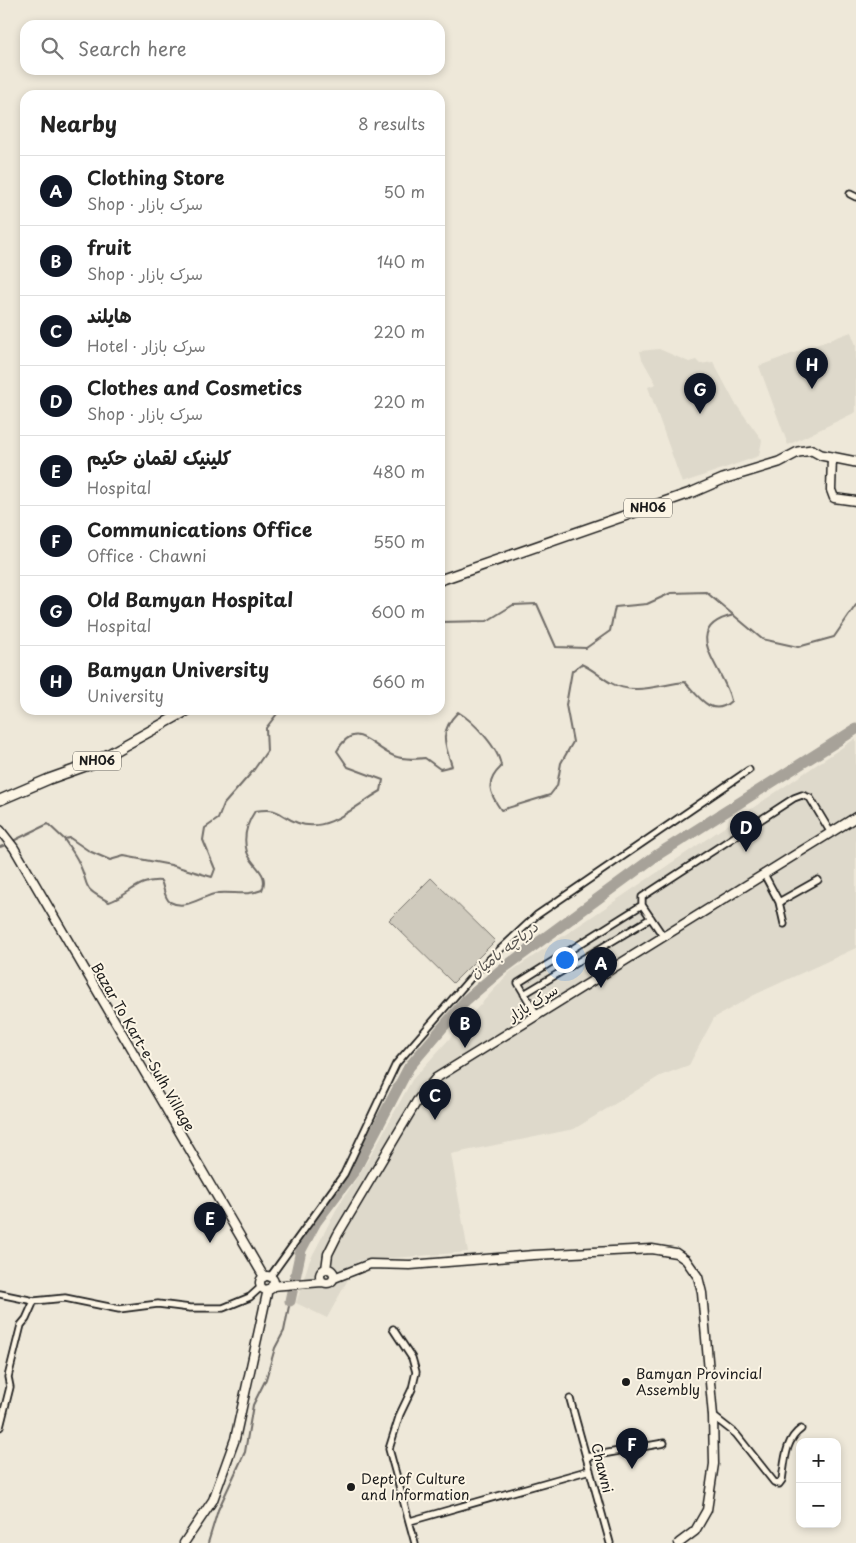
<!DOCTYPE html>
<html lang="en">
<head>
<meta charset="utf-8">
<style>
  body { margin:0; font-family:"Playpen Sans","Playpen Sans Arabic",sans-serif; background:#f2f2f2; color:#222 }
  .controls { position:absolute; right:15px; bottom:15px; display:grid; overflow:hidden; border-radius:10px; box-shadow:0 2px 8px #0003 }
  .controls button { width:45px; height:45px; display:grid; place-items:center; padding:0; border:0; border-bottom:1px solid #e0e0e0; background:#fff; color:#222; font:25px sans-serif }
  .you { position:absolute; left:564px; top:959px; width:18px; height:18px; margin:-12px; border:4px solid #fff; border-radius:50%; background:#1a73e8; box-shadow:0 0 0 8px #1a73e833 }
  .badge { display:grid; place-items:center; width:32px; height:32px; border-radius:50%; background:#111827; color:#fff; font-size:16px; font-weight:700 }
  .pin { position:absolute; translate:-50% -41px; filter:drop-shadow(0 1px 2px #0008) }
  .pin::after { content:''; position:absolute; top:26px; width:18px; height:15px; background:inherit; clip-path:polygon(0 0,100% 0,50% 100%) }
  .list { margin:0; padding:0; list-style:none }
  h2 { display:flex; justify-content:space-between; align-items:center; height:65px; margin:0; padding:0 20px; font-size:21px }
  h2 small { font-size:16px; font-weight:400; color:#767676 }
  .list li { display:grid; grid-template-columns:32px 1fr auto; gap:15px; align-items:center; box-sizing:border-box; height:70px; padding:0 20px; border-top:1px solid #e0e0e0 }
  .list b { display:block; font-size:19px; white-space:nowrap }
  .list p { margin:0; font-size:16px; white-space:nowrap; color:#767676 }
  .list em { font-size:16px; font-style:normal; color:#767676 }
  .icon { flex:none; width:28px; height:28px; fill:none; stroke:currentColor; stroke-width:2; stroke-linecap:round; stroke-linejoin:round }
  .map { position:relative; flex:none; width:856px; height:1543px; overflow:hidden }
  .search { position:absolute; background:#fff; box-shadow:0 2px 8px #0003; left:20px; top:20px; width:425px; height:55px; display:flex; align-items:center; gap:12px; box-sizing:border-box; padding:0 18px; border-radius:15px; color:#767676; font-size:19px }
  .panel { position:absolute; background:#fff; box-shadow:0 2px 8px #0003; left:20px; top:90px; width:425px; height:625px; border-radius:15px }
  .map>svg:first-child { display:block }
  .built { fill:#ded9cb }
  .green { fill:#cfcabd; stroke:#76736c }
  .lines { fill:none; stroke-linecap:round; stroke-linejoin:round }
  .stream { stroke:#6f6c67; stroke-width:2 }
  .river { stroke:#a7a299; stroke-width:11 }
  .street-casing { stroke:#1c1c1c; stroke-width:9 }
  .secondary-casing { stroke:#1c1c1c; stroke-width:11 }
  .primary-casing { stroke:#1c1c1c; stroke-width:12 }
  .street { stroke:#fcf5e5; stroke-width:5.5 }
  .secondary { stroke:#fcf5e5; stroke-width:8 }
  .primary { stroke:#fcf5e5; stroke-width:9 }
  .poi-dot { fill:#1c1c1c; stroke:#fcf5e5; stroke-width:2 }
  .labels { text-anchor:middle; stroke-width:4; stroke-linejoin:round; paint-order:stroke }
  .shield { fill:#fcf5e5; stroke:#5f5d58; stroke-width:1 }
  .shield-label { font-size:12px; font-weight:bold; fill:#1c1c1c }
  .street-label { font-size:14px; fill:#1c1c1c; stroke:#fcf5e5 }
  .poi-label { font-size:14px; fill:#1c1c1c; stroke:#fcf5e5; text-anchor:start }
  .water-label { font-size:15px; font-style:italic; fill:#5b5854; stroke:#fcf5e5 }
</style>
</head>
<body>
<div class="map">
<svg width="856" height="1543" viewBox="0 0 856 1543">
  <rect width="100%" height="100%" fill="#eee8d9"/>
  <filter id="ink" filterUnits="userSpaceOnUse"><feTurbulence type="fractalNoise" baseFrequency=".02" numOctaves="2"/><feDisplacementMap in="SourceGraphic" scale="10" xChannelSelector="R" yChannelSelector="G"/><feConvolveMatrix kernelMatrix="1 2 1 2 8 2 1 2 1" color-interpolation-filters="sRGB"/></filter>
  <g filter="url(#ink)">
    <path class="built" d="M851 332 856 345V412L788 445 759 366Z
      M659 349 689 362 696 360 700 364 713 362 735 403 762 440 759 456 682 483 648 387 656 384 642 359 640 351Z
      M856 738V948L754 995 714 1018 689 1065 660 1076 574 1129 451 1154 468 1252 358 1261 327 1318 296 1303 309 1262 336 1210 371 1155 412 1080 510 972Z"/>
    <path class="green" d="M431 878 495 941 453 983 389 920Z"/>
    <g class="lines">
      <path class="stream" d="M440 622 487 621 513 605 537 604 556 647 586 648 610 631 615 607 647 604 671 593 706 592 762 639 798 647 834 637 856 605
        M64 839C69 847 75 854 79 863 91 888 79 886 109 902 130 895 137 879 161 881 164 887 164 898 170 902 187 911 202 895 219 893 235 892 247 896 262 890 270 873 252 867 247 852 243 838 247 823 255 811 281 807 277 815 298 823 328 834 357 804 381 791L383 780 348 767 337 751C356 717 372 748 394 756 404 760 415 759 425 758L440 769 452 766C444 743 439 731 458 712 473 721 500 749 501 767 485 782 489 793 501 810L550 795 557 786 561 763 573 742 566 705 572 671 581 664C593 669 600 677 611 683 633 696 662 684 685 682 698 696 712 719 731 701 726 670 676 628 734 615
        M15 840 48 824 64 839 70 838 89 851 110 860 124 856 171 865 212 877 215 869 203 840 205 828 218 819 224 804 253 771 267 751 266 728 280 710
        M0 847 6 845
        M208 1543 218 1510 245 1452 253 1405 266 1379 275 1348 284 1331 290 1301"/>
      <path class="river" d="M290 1301 301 1250 316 1222 355 1170 409 1067 466 1000 501 970 657 855 856 729"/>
      <g class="street-casing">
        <path id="street" d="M850 194 856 197
          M764 874 779 902 818 880
          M779 902 784 924
          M663 936 642 905V897L794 798 802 795 810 798 831 833
          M524 994 651 918
          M537 1015 518 983 642 905
          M270 1277 344 1174 396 1064 475 973 537 915 749 770
          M0 1294 34 1301 65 1298 119 1309 158 1304 190 1308H223L250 1297 261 1287
          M393 1329 412 1358 416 1372 412 1389 400 1414 389 1449 415 1543
          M570 1399 610 1543
          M713 1416 736 1434 774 1482 779 1484 782 1480C785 1461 785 1440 801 1429
          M0 1427 10 1387 8 1377 21 1325 26 1319 34 1301
          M586 1457 664 1443
          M410 1521 590 1470"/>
      </g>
      <g class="secondary-casing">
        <path id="secondary" d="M832 457 831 490 834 498 856 501
          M0 830 14 848 264 1277
          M320 1276a7 7 0 1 1 14 0a7 7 0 1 1-14 0Z
          M326 1269 328 1254 338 1234 417 1101 436 1078 856 817
          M260 1283a7 7 0 1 1 14 0a7 7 0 1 1-14 0Z
          M334 1278 370 1264 410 1265 534 1255 652 1249 676 1253 686 1260 698 1277 702 1293 713 1416 714 1464 707 1510 695 1531 679 1543
          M272 1286 322 1282
          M184 1543 213 1500 235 1439 268 1289"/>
      </g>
      <g class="primary-casing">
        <path id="primary" d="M440 580 693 492 723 479 779 462 798 452 812 450 821 455 856 462
          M0 800 49 779 91 764 188 710"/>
      </g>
      <use href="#street" class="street"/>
      <use href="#secondary" class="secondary"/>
      <use href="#primary" class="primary"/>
    </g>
  </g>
  <g class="poi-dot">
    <circle cx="626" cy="1382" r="5"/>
    <circle cx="351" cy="1487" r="5"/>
  </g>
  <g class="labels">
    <g class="shield">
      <rect x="624" y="498.5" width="48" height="19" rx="4"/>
      <rect x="73" y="751.5" width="48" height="19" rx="4"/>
    </g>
    <g class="shield-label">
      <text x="648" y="512">NH06</text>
      <text x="97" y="765">NH06</text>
    </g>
    <g class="street-label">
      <text transform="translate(533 1003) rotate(-32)" y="5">سرک بازار</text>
      <text transform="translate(143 1047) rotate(60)" y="5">Bazar To Kart-e-Sulh Village</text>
      <text transform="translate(602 1468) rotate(76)" y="5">Chawni</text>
    </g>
    <g class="poi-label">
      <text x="636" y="1379">Bamyan Provincial<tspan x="636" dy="16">Assembly</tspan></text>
      <text x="361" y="1484">Dept of Culture<tspan x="361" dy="16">and Information</tspan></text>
    </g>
    <g class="water-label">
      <text transform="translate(504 950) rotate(-38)" y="5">دریاچه بامیان</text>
    </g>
  </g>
</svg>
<div class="controls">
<button>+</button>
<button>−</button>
</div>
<div class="you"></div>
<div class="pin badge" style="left:601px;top:988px">A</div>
<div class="pin badge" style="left:465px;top:1048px">B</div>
<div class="pin badge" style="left:435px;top:1120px">C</div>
<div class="pin badge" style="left:746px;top:852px">D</div>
<div class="pin badge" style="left:210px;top:1243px">E</div>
<div class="pin badge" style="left:632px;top:1469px">F</div>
<div class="pin badge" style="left:700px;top:414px">G</div>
<div class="pin badge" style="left:812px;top:389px">H</div>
<div class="search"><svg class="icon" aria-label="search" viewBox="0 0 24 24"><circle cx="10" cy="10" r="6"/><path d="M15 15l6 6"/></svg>Search here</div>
<section class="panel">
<h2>Nearby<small>8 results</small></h2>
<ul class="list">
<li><span class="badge">A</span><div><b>Clothing Store</b><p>Shop · سرک بازار</p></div><em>50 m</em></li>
<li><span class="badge">B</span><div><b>fruit</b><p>Shop · سرک بازار</p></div><em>140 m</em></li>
<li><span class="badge">C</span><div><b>هایلند</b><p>Hotel · سرک بازار</p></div><em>220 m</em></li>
<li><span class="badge">D</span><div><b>Clothes and Cosmetics</b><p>Shop · سرک بازار</p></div><em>220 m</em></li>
<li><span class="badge">E</span><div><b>کلینیک لقمان حکیم</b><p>Hospital</p></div><em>480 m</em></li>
<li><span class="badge">F</span><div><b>Communications Office</b><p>Office · Chawni</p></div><em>550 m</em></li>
<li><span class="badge">G</span><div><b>Old Bamyan Hospital</b><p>Hospital</p></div><em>600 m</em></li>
<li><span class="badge">H</span><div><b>Bamyan University</b><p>University</p></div><em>660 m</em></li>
</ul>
</section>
</div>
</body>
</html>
